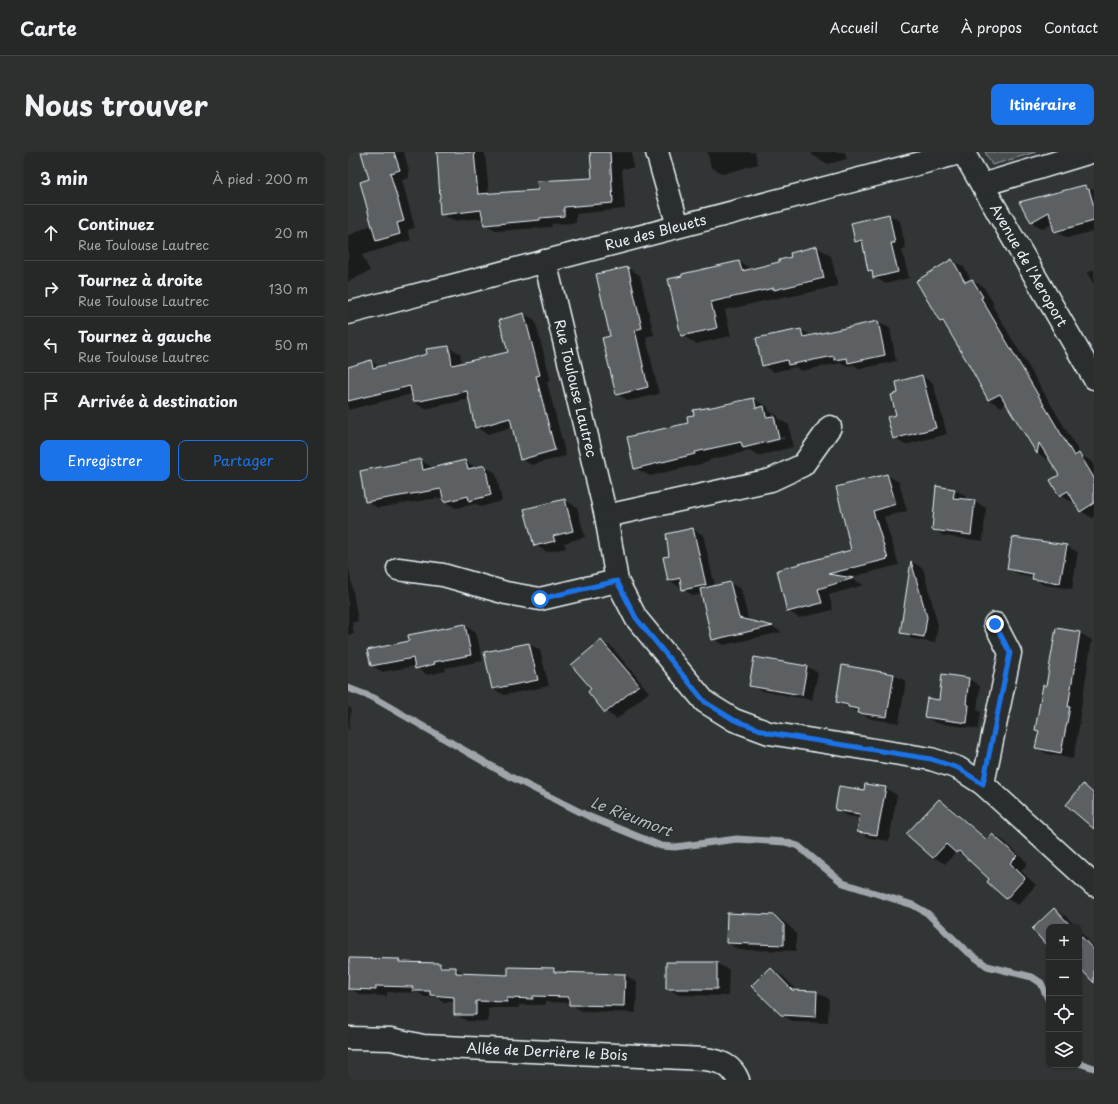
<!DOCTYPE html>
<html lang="fr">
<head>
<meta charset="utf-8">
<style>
  body { margin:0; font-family:"Playpen Sans",sans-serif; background:#2e3030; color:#f1f3f6 }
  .controls { position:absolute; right:12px; bottom:12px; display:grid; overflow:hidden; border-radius:8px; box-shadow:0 1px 3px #0004 }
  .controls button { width:36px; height:36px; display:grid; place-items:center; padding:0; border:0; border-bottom:1px solid #424445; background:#262828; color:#f1f3f6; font:20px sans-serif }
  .stop { position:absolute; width:12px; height:12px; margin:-9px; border:3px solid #1a73e8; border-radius:50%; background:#fff }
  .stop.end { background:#1a73e8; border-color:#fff; box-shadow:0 1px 4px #0008 }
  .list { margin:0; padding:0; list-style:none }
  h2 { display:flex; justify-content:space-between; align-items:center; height:52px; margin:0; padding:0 16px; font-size:17px }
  h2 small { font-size:13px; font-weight:400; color:#a4a6a8 }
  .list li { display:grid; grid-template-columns:26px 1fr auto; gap:12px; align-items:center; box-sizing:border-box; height:56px; padding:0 16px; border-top:1px solid #424445 }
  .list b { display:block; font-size:15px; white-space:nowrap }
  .list p { margin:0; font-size:13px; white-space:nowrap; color:#a4a6a8 }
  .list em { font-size:13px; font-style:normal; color:#a4a6a8 }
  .actions { display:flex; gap:8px; padding:12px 16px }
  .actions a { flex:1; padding:9px 0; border:1px solid #1a73e8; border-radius:8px; text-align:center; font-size:14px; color:#1a73e8 }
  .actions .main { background:#1a73e8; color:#fff }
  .icon { flex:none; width:22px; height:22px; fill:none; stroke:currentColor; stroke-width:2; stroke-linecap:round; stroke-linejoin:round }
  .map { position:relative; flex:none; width:746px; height:928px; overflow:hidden; border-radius:8px }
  header { display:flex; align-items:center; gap:24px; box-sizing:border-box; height:56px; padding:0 20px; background:#262828; border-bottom:1px solid #424445 }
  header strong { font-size:19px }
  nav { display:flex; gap:22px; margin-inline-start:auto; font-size:14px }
  .intro { display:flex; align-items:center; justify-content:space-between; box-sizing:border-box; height:96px; padding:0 24px }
  h1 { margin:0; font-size:28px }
  .button { padding:10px 18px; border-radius:8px; background:#1a73e8; color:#fff; font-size:14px; font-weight:700 }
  main { display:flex; gap:24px; padding:0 24px }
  aside { flex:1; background:#262828; border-radius:8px; box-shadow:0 1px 3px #0004 }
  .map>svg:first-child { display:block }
  .green { fill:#494d4f; stroke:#989fa4 }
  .shadow { fill:#0007; fill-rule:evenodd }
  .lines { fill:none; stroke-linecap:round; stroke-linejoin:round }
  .stream { stroke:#9fa5aa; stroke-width:7 }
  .building { fill:#5c6063; stroke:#e8f1f8 }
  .minor-casing { stroke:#e8f1f8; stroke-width:25 }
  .minor { stroke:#2a2d2e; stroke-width:22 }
  .route { stroke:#1a73e8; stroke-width:5 }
  .labels { text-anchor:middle; stroke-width:3; stroke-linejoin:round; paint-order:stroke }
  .street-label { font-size:14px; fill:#e8f1f8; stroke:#2a2d2e }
  .water-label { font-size:15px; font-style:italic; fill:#b1b8be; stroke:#2a2d2e }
</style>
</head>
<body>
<header>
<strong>Carte</strong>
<nav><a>Accueil</a><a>Carte</a><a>À propos</a><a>Contact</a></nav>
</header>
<div class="intro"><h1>Nous trouver</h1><a class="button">Itinéraire</a></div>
<main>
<aside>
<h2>3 min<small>À pied · 200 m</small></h2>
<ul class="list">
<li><svg class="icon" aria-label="ahead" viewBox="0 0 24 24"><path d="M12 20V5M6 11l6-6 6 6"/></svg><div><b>Continuez</b><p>Rue Toulouse Lautrec</p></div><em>20 m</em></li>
<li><svg class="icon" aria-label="right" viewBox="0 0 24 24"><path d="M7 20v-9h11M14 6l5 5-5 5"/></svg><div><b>Tournez à droite</b><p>Rue Toulouse Lautrec</p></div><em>130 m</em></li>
<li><svg class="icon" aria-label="left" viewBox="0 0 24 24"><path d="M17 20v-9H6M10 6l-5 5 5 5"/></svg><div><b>Tournez à gauche</b><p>Rue Toulouse Lautrec</p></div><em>50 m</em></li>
<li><svg class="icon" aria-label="arrive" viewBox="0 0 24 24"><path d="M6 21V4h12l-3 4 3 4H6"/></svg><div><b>Arrivée à destination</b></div></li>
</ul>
<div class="actions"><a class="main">Enregistrer</a><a>Partager</a></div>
</aside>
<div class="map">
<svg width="746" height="928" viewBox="0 0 746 928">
  <rect width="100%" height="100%" fill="#323536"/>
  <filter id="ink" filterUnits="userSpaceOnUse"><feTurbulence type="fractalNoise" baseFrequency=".025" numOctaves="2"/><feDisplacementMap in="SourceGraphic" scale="8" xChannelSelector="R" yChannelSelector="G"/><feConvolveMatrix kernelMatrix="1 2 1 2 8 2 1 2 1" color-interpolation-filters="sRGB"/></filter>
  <g filter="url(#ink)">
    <path class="green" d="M637 0H688L644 13Z"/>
    <path class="shadow" d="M14 0H56L61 19V26L54 28 67 76 60 78 63 88 14 103 22 119 0 130V84L25 72 22 28Z
      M90 0H135L137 1 141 42 191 39 245 26 243 0H284L285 16H274L277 57 228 62V71L203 72 204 75 149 79 137 72 136 66 105 69 93 62V47Z
      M359 0H407L410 12 375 22 363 15Z
      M464 0H497L499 7 480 12 464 3Z
      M737 34 743 37H746V79L719 86 707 79 705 71 695 77 683 70Z
      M541 63 552 69 558 97 554 98 561 126 538 132 526 125 525 121 521 118 516 94 508 89Z
      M469 95 483 104 490 134 441 145 439 144 377 158 383 184 348 192 334 183 336 124 391 110 404 117 433 110Z
      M604 108 616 115 623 128 635 134 646 152 644 153 733 303 743 309 746 314V365L744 366 733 359 726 348 724 350 712 343V323L701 305 700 308 689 301 659 251 653 255 641 248 598 173 593 170 569 129Z
      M280 116 292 123 306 183 298 185 311 242 281 249 269 242 263 185Z
      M746 117V132L739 121Z
      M176 162 187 168 203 229 199 230 218 304 184 313 173 307 165 275 139 282 128 275 122 247 77 257 66 250 64 242 0 258V222L23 209 33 215 80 203 100 195 112 201 114 212 161 200Z
      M530 170 542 176 548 209 512 217 506 213 499 214 493 211 453 219 447 215 426 220 415 214 453 178 464 184Z
      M574 224 585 231 599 282 557 293 546 286 552 242Z
      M406 247 420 255 421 259 430 264 431 267 441 273 445 295 410 304 401 299 361 308V310L302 324 287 316 341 272ZM436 285 437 287 401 295 399 294Z
      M72 308 84 315V317L117 309 129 316 136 314 148 321 154 349 133 355 128 352 108 356 97 350 96 345 30 356 18 349Z
      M539 323 551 330 559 359 536 365 551 413 500 426 505 427 516 433 481 443 485 458 451 466 440 459 504 398Z
      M606 337 618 344 617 348 626 349 638 356 635 389 596 384 585 377Z
      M217 348 229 355 237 385 216 391 218 396 199 400 187 393Z
      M345 377 355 383 367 434 382 431 393 437 401 470 425 475 434 480 376 493 365 487 354 442 346 444 335 437V434L332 435 321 429 322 405ZM329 426H337L329 428Z
      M718 394 730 400 724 437 696 433 685 426 672 423 661 417Z
      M564 410 575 416 590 473 587 491 564 487 553 480Z
      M0 411 10 469 4 471 6 482 0 483Z
      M116 473 128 480 135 509 97 516 98 519 80 523 68 516 67 514 35 520 24 514 62 490Z
      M708 477 732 481 744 488 731 569 732 570 725 607 700 602 688 596 692 580 688 578 699 535Z
      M253 489 264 495 301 540 269 567 258 560 241 540 244 536Z
      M181 492 192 498 201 534 156 543 145 537Z
      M407 506 459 514 470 521 464 548 413 539 402 533Z
      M495 514 546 523 558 529 551 571 523 567 489 550Z
      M621 527 632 534 629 558 633 560 630 577 588 571 577 565 591 549Z
      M0 555 3 556 1 578H0Z
      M537 636 549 643 541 689 521 686 510 679 512 666 499 664 488 657 516 639Z
      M591 648 602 655 640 688 644 683 656 689 680 711 673 719 688 733 670 753 658 746 642 727 620 707 608 700 597 712 585 705Z
      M706 757 718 764 728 775H701V794L685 777Z
      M426 764 438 771 448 781V799L391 798 379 791Z
      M731 778 746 794V830L731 814Z
      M51 808 57 811 91 812 99 816H108L118 822 161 824 206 817 213 821 277 823 289 830 288 861 234 859 222 852V851L197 850V853H171V856H140V870L119 869 107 862V850H95L88 845H77L71 841 39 840V844L13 843 1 836Z
      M368 811 381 818 380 844 331 843 319 836Z
      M423 817 435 824 450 839 469 840 481 847 480 871 446 870 434 863Z"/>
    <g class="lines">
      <path class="stream" d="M0 536 26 546 159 623 242 665 313 694 327 695 389 687 437 690 450 694 495 731 565 753 579 761 617 798 639 814 684 825 693 831 701 849
        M731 911 746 916"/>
    </g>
    <path class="building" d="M13 0H46L52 18 42 21 56 69 49 71 52 82 28 89 12 30 21 27Z
      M89 0H126L130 42 190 38 189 29 244 26 242 0H262L265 51 216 55V64L192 66V68L136 73 133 58 92 63 91 47 92 46Z
      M737 33 739 37H741L746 55V69L706 80 701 60 683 70 671 50Z
      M541 62 547 91H543L550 120 525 126 524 118 520 119 514 88 507 90 503 71Z
      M469 94 476 126 426 138V136L363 150 369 176 333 184 320 127 334 124V122L391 109 394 119 431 110V108L443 105 442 101Z
      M604 107 617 130 624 127 635 145 633 146 726 304 731 301 746 326V351L732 360 720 339 711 344 702 328 711 323 691 291 689 302 652 242 640 248 621 213 595 169 592 170 568 129Z
      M280 115 294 176 287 178 300 235 268 243 254 186 262 184 248 122Z
      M176 161 192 223 188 224 207 298 172 308 162 266 127 276 119 239 72 249H65L62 234 0 249V215L23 208 25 216 79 202 78 197 101 194 104 213 160 200 151 168Z
      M530 169 537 203 500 211 499 206 486 208V204L440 213 439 208 414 214 408 186 453 177 455 185Z
      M574 223 588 276 545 287 539 265 548 263 543 243 550 241 548 230Z
      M406 246 408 256 416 254 418 265 426 264 431 287 395 296 393 290 347 300V302L286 317 279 285 340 271 339 264 346 263 345 258 364 255Z
      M73 307 75 318 117 308 120 317 137 313 143 343 121 349 120 344 96 350 93 337 17 350 12 319Z
      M539 322 548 352 525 359 540 407 480 422 506 426 470 437 474 451 439 460 429 418 503 398 488 335Z
      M588 334 607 337 605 346 627 348 623 383 584 378Z
      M217 347 225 379 205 384 207 389 186 394 176 357Z
      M345 376 358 433 334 438 332 426 320 429 315 405 321 404 318 382Z
      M664 385 719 393 712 431 684 427 685 422 659 417Z
      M563 409 579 465 576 485 552 481Z
      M382 430 391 466 425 474 364 488 352 437Z
      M117 472 123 503 86 510 87 512 67 517 65 506 23 514 19 498 61 489 60 483Z
      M708 476 732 480 720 555H722L713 601 687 596 691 579 687 578 695 533 698 534Z
      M253 488 291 533 257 561 240 540 243 536 223 513Z
      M181 491 190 528 144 537 136 500Z
      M406 505 459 514 454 543 401 534Z
      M494 513 546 522 539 565 510 561 511 557 500 555V553L488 550Z
      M594 522 621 526 618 552 621 553 619 571 576 565 579 546 591 548Z
      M517 632 538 635 529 683 509 680 512 662 487 658 491 634 516 638Z
      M735 632 746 642V677L718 653Z
      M591 647 639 688 644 682 669 704 662 711 677 726 658 747 639 730 641 727 611 699 608 701 598 692 585 706 558 682Z
      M706 756 724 775H701V796L684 777Z
      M379 761 426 763 436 773V793L378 791Z
      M731 782 746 798V831L731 815Z
      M1 806 51 807V810L92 811V815H108V821L160 823V815L206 816V820L277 822 276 854 221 853V845L185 844V847L159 846V850L128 849V863H106V845L82 843V839H64L65 835 28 834V838L0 837Z
      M318 810H369V837H318Z
      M422 815 444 838 469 839 468 865 433 863 403 834Z"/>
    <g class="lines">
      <g class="minor-casing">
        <g id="minor">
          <path d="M309 0 330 74"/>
          <path id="s1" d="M615 0 746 226"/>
          <path d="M634 33 743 0"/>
          <path id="s2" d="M197 109 258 364 269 429 288 466 357 550 386 568 421 581 583 607 610 616 635 632 746 733"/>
          <path id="s3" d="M0 161 615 0"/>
          <path d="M258 364 423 328 455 313 482 275"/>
          <path d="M50 417 95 423 158 441 192 447 269 429"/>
          <path d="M635 632 662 501 647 472"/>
          <path id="s4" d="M0 886 43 887 75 894 357 907C372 909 384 913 390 928"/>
        </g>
      </g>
      <use href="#minor" class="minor"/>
    </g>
  </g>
  <g class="lines" filter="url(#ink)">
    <path class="route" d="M192 447 269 429 288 466 357 550 386 568 421 581 583 607 610 616 635 632 662 501 647 472"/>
  </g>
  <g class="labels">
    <g class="street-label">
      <text dy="5" stroke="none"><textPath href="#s3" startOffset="318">Rue des Bleuets</textPath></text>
      <text dy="5" stroke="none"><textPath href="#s1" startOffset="131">Avenue de l'Aeroport</textPath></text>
      <text dy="5" stroke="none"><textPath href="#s2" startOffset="131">Rue Toulouse Lautrec</textPath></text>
      <text dy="5" stroke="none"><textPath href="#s4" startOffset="200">Allée de Derrière le Bois</textPath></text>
    </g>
    <g class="water-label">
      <text transform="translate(283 665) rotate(21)" y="5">Le Rieumort</text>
    </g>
  </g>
</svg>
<div class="controls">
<button>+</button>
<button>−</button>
<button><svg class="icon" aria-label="locate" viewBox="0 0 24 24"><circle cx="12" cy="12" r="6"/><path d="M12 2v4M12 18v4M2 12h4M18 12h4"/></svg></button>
<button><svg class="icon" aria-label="layers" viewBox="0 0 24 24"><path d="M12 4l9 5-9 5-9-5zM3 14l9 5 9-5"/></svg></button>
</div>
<div class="stop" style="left:192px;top:447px"></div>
<div class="stop end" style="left:647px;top:472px"></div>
</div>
</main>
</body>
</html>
